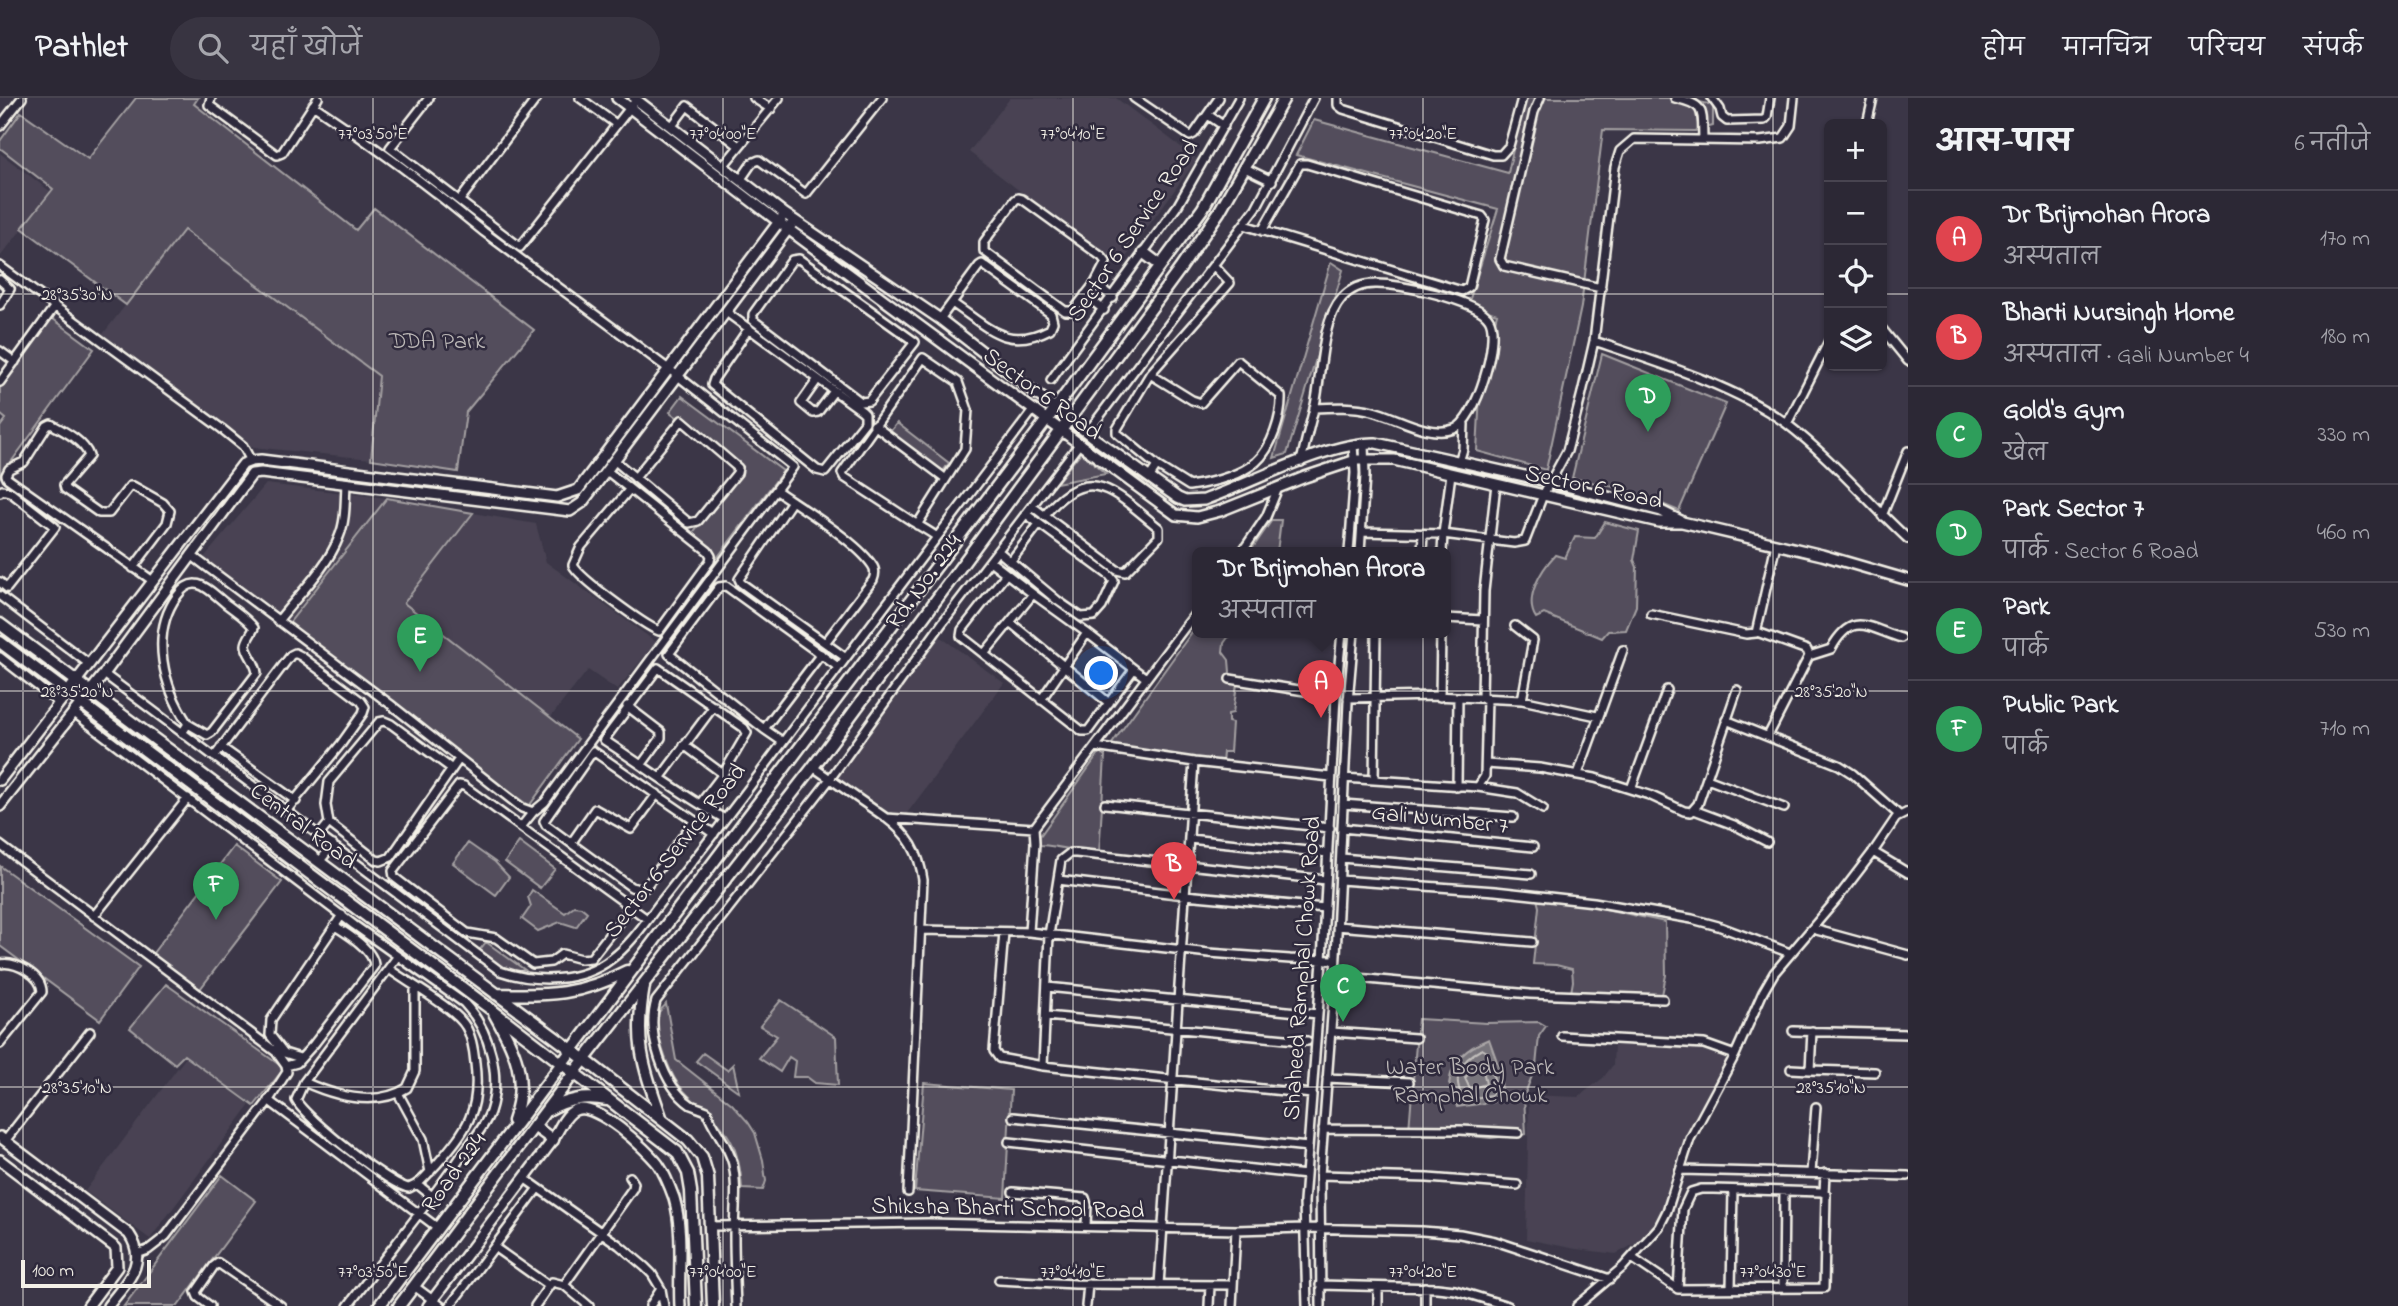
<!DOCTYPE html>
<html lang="hi">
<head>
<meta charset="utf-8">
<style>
  body { margin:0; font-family:"Indie Flower","Playpen Sans Deva",sans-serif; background:#383441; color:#f1f3f6 }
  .controls { position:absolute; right:21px; top:21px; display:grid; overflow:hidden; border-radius:10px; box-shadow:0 2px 5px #0004 }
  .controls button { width:63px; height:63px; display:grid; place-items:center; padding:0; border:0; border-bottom:2px solid #484450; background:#2c2835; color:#f1f3f6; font:35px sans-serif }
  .scale { position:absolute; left:21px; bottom:18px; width:130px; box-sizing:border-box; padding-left:7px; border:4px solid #f4f1e8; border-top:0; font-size:19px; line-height:24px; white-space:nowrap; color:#f4f1e8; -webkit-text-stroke:5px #2f2a3d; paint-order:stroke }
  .you { position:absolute; left:1102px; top:576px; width:24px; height:24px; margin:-18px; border:5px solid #fff; border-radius:50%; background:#1a73e8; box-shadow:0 0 0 10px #1a73e833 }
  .badge { display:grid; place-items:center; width:46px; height:46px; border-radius:50%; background:#ffd166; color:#fff; font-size:23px; font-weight:700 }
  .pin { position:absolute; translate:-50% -58px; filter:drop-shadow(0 2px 4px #0008) }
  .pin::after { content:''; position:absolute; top:37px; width:24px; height:21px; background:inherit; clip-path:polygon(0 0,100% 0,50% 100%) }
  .popup { position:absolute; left:1192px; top:449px; width:259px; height:91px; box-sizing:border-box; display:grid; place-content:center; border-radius:10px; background:#2c2835; filter:drop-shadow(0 2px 5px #0005); font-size:23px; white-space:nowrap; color:#a6a6ad }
  .popup b { font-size:26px; color:#f1f3f6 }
  .popup::after { content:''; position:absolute; left:50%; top:100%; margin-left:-14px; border:14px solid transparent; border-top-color:#2c2835 }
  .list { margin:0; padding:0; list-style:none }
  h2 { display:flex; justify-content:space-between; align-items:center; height:91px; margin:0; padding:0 28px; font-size:30px }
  h2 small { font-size:23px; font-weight:400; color:#a6a6ad }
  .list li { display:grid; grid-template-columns:46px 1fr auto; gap:21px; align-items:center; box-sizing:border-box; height:98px; padding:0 28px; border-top:2px solid #484450 }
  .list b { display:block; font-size:26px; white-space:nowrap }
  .list p { margin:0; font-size:23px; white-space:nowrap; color:#a6a6ad }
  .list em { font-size:23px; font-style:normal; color:#a6a6ad }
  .icon { flex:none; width:38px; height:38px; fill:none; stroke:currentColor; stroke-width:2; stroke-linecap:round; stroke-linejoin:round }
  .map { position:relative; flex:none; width:1908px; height:1208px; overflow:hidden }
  header { display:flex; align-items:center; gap:42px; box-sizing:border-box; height:98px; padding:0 35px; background:#2c2835; border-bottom:2px solid #484450 }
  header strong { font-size:33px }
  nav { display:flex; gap:38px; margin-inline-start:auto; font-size:24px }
  .search { width:490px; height:63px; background:#383441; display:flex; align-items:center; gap:18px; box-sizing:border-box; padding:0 24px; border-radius:38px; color:#a6a6ad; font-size:26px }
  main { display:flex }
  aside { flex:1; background:#2c2835 }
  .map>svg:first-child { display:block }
  .built { fill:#484352 }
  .green { fill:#534e5c; stroke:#a4a0a2; stroke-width:2 }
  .water { fill:#78747b; stroke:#aaa6a7; stroke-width:2 }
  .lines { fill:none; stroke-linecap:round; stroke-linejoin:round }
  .shore { stroke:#c2bfbc; stroke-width:2 }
  .minor-casing { stroke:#f4f1e8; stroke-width:12 }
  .tertiary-casing { stroke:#f4f1e8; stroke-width:14 }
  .secondary-casing { stroke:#f4f1e8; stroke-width:15 }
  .minor { stroke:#2f2a3d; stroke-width:7 }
  .tertiary { stroke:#2f2a3d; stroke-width:9 }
  .secondary { stroke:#2f2a3d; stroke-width:10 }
  .ticks { fill:none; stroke:#f4f1e8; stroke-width:2; stroke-opacity:0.45 }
  .labels { text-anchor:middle; stroke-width:5; stroke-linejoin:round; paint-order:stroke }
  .street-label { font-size:24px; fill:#f4f1e8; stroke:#2f2a3d }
  .park-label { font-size:24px; fill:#bcb8b7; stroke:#2f2a3d }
  .ticks-label { font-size:18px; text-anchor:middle; fill:#f4f1e8; stroke:#2f2a3d; stroke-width:5; stroke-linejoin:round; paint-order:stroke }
</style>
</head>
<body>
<header>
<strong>Pathlet</strong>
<div class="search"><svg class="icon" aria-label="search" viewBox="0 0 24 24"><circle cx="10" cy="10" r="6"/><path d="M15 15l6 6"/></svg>यहाँ खोजें</div>
<nav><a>होम</a><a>मानचित्र</a><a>परिचय</a><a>संपर्क</a></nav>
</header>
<main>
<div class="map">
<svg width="1908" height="1208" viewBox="0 0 1908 1208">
  <rect width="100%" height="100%" fill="#3b3647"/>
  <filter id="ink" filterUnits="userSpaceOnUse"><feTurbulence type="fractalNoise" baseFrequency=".0143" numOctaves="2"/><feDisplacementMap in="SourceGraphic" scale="14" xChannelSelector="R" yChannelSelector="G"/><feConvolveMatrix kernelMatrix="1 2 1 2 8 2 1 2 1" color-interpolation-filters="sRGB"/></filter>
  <g filter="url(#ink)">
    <path class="built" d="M1010 0H1116L1197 61 1119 169 969 54Z
      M0 55 51 94 0 159Z
      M184 132 380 278 371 361 252 349 103 236Z
      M266 386 387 400 286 529 202 462Z
      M473 415 536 426 546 464 656 544 617 592 588 572 550 620 404 505Z
      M938 537 1004 585 905 718 887 717 840 685 837 675Z
      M1614 946 1707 951 1731 959 1675 1065 1663 1114 1644 1141 1616 1156 1576 1151 1526 1141 1529 997 1578 999 1603 980 1613 967Z
      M186 959 250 1007 150 1141 85 1093Z"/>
    <path class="green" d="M136 0H198L194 6 356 132 374 110 534 232 466 314 458 374 371 361 379 278 184 132 126 207 22 130 53 91 0 50V43L21 14 88 61Z
      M1524 0H1682L1713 7V28L1695 33 1603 32 1581 209 1546 372 1477 353 1481 276 1497 216 1468 207 1498 111 1296 57 1314 22 1508 75Z
      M1331 164 1343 172 1287 356 1274 360Z
      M49 218 94 251 0 379V329L6 321 0 316V285Z
      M1602 256 1726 306 1679 413 1628 392 1572 380Z
      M682 298 783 373 717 460 689 440 743 369 670 314Z
      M897 325 949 365 938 380 884 341Z
      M1081 354 1106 376 1056 385Z
      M387 400 473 415 404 505 578 641 529 708 286 529Z
      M1272 422H1281L1277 454H1250Z
      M1605 424 1639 433 1634 462 1637 469 1636 508 1626 532 1608 533 1602 540 1544 516 1536 520C1523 500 1542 471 1555 457L1565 460 1575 439 1595 440Z
      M1197 527V534H1232L1224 545 1223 554 1229 562 1230 574 1225 582 1237 586 1233 615 1228 616V624L1232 625 1230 654H1223L1222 666 1109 650Z
      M1100 654 1105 658 1099 757C1079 754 1060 748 1040 747V738Z
      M519 744 555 771 540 790 505 764Z
      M468 745 495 764 509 779 496 797 453 765Z
      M234 748 282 784 197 895 150 859Z
      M0 768 139 869 100 922 0 848Z
      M532 792 565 815 574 808 581 809 587 814 576 829 560 824 538 833 522 821 531 808 528 799Z
      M1537 801 1587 807 1665 824 1666 877 1661 902 1612 904 1570 900 1573 883 1572 871 1556 867 1533 866 1539 809Z
      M486 844 525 872 507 876 478 854Z
      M166 886 281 968 282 973 254 1008 184 957 175 966 130 930Z
      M781 902 836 939 838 987 815 985 807 979H793L795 963 789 959 780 974 759 960 777 938 760 928Z
      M666 906 676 962 732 1006 748 1024 755 1035 763 1062 766 1083 763 1092 742 1091C741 1074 739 1058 731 1043 719 1019 694 1007 679 987 669 974 652 930 659 914 661 911 664 909 666 906Z
      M1418 921 1487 925 1539 924 1546 928 1539 938 1536 968 1524 998 1526 1036 1491 1040 1409 1032Z
      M703 955 727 972 733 966 739 994 696 963Z
      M924 985 1011 992 1005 1100 915 1093Z
      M222 1077 256 1103 178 1208H124Z"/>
    <path class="water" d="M1489 941 1500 972 1502 995 1499 1000 1493 1004 1457 1009 1453 993 1449 986C1452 961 1467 950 1489 941Z"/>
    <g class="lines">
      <path class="shore" d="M1482 951 1487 954 1495 985V993L1491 997 1464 1002C1451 979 1459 963 1482 951Z
        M1478 964 1482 966 1486 986 1470 991 1465 980Z"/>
      <g class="minor-casing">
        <path id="minor" d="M211 0 209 7 277 57 282 55 318 0
          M429 0 390 50 520 149 633 6
          M580 0 616 26
          M754 0 771 11
          M1134 0 1190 38 1194 36 1219 0
          M1338 0V7L1343 11 1493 57H1501L1509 48 1522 0
          M1540 0 1534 14 1500 161 1504 168 1601 190
          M1675 0C1706 7 1702 12 1703 42
          M1712 0 1720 11 1722 19 1727 23 1764 22 1767 19 1770 0
          M313 7C372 46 429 88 484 134L678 278 793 369 545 704 533 714 521 729
          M1208 17 1224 28
          M1867 26 1873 0
          M0 28 22 0
          M672 28 687 8 739 48
          M724 67 779 0
          M1245 70 1272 83
          M741 81 752 65 759 62 806 96 882 0
          M460 102 537 0
          M1244 127 1462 193 1469 189 1485 122 1482 118 1307 66H1300L1262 133
          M799 161 915 244 869 303 861 304 753 222V216L792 162Z
          M0 168 222 331 243 348 251 363
          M0 182 10 191 0 207
          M1095 185 1106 164 1102 159 1022 101 1018 100 1015 102 984 144V153L1065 213H1073L1095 185 1113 200
          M1085 197 1104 212
          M726 214 862 313 865 316V324L825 374 817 372 712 287 714 281 749 230
          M940 221 979 168 982 166 1051 216 1053 224 1050 231C1006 254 987 228 952 205
          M1882 231 1908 263
          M1594 243C1654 263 1738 289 1787 326 1830 359 1868 404 1908 441
          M0 253 15 264
          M1150 276 1192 302 1201 305 1238 263 1281 298C1282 318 1272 350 1256 364 1239 378 1210 385 1189 388L1157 368
          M818 281 801 305 813 315 818 314 834 293
          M1051 282 1178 107 1239 0
          M0 284 55 208
          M1787 326 1829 243
          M874 327 946 381
          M1087 335 1256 110 1314 0
          M614 362 689 425 698 423 737 375 738 370 682 322 635 380
          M1301 364C1305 345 1310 326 1315 307 1322 276 1320 225 1342 200 1350 191 1362 186 1375 186 1397 185 1478 202 1489 221 1501 239 1476 324 1454 331 1429 340 1397 319 1373 313 1354 308 1333 309 1314 310
          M1459 364 1463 351 1464 326
          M607 373 708 453 711 458 710 463 659 533C644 527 579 480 573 467L581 449 629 392
          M1149 380 1157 368 1117 335V331L1150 276 1230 185 1214 168
          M777 393C802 410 857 444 872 467 876 472 875 477 873 482L825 545 741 485 739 481 792 403
          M0 394 2 392 10 394 55 429 7 490 0 484
          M1033 409 1117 472 1125 474 1159 439V430C1116 396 1090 361 1044 418
          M1882 418 1908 353
          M917 427 965 351 968 312 958 284 923 260 842 375 844 379 910 422C919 428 929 433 937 439
          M1362 434 1443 436 1514 445 1525 443 1543 397 1567 353 1582 295 1594 243 1615 69 1620 53 1634 41 1760 43 1783 40 1791 28 1794 0
          M998 453 1058 503 1081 519 1094 518 1102 509 1114 483 1110 478 1026 416
          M1242 454 1266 419 1278 390
          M1349 454 1355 375 1353 347
          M1360 454 1365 378 1364 345
          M1422 454 1423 436
          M1442 454 1443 436 1451 376
          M191 457 390 606 522 710 533 714
          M1010 464 1039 426
          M133 470 167 425 170 413 163 405 133 388H130L109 415H99L65 391 64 387 89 358C84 343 64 333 51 326L47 328 24 364 9 371 6 377 7 380 153 483
          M1006 476 962 532 961 538 1082 633H1088L1134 571 1146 580
          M1033 496 1087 535
          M0 498 89 566
          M1651 516 1746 536 1756 535 1776 446
          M1445 520 1483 522
          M278 523C298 497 327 470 339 439 346 423 345 403 346 385
          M1011 525 1109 605
          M1515 528 1533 542 1522 602
          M1757 534 1807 552 1809 558
          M825 545 846 560
          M821 556 764 631 669 556 719 489 726 488 838 569
          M984 556 1033 496 990 463
          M1809 558 1831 551C1852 513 1867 529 1901 540
          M0 559 59 605
          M104 576 500 873C535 885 581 885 611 861 632 846 647 821 663 801 696 759 728 718 760 675 850 553 942 433 1034 311
          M1230 581 1336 598
          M1440 599 1441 534
          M1348 600 1435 598 1522 602 1597 618
          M1482 600 1484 493 1496 386
          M1041 602 1087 535 1134 571
          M627 608 661 634V640L642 666
          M73 614 354 827 464 905C490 932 502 978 490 1014 485 1028 473 1042 464 1054 428 1107 386 1157 348 1208
          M1726 622 1839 667 1853 676 1899 717
          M764 631 783 644
          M182 635 188 626 207 637 212 634 257 575C256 564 246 555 246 547 246 542 252 535 254 530 247 520 235 513 225 505 208 491 194 474 177 498 149 537 164 590 188 626
          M1768 638 1809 558
          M684 647 723 676
          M221 649 296 703
          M1095 649 1194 664 1331 679
          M214 659 291 557 295 555 301 558 361 603 365 609 363 615 341 646 287 712
          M1486 666 1540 670 1595 680 1649 697 1684 713 1691 714 1698 706 1737 592
          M813 669 886 720 1034 730 1197 513
          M1578 676 1623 552
          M661 679 714 608
          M1344 680 1478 689 1517 695 1543 711
          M1707 681 1784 710
          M1374 682 1376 534
          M1457 689 1458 599
          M1478 689 1485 678 1487 600
          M1631 691 1667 592
          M700 706 723 676 747 635 744 630 658 570 604 642C644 668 683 698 725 721
          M1105 706 1330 730
          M1343 706 1513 719
          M1694 712 1734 727 1767 744
          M886 720C909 737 919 754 923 782L908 1094
          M694 723 645 790 639 791 631 789 546 727 544 723 593 653 714 736
          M329 725 326 707 329 684 379 624 384 623 391 626 452 671
          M1342 730 1533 749
          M320 736 329 725 376 762 381 763 391 759 459 661
          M1189 741 1328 755
          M572 744 595 711 631 731 657 696
          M0 747 276 954 286 968 287 974 267 1005 166 1138 148 1152 137 1156
          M1873 754 1908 775
          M1341 760 1531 776
          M319 764 333 747
          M1058 782 1185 797 1325 810
          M1340 782 1495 793 1594 804 1692 821 1718 828 1790 855
          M630 810 591 860 581 861 562 856 551 864 533 866 496 840 467 835 394 779 393 773 459 687 464 688 647 821
          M94 818 188 700
          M1337 828 1532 844
          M1813 831 1908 857
          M921 832 1029 834 1209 855 1290 861 1335 862
          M1004 834 994 953 999 960 1043 968 1312 996
          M1029 834 1035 745 1034 730
          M0 866C15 863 42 877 42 894L0 946
          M389 871C407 884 456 911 466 929 472 939 474 954 475 965 481 1013 467 1031 437 1066 428 1075 421 1086 409 1090 390 1088 303 1018 296 1002L304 984 397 859
          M1335 878 1530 896 1663 901
          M1047 889 1318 916
          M1046 918 1307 943
          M1793 933 1908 936
          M1332 934 1416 940
          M1562 938 1704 946 1735 957
          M300 960 284 955 270 937 271 922 342 817
          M286 968 297 965 314 946 374 868C374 852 348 836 335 828
          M1043 968 1049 837 1061 762 1070 755H1076L1326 782
          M1791 971 1810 972 1812 933
          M1810 972 1875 974
          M1327 980 1409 984
          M304 984C335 998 375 1010 407 990L415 973V889
          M398 995 423 1041 430 1074
          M268 1002 438 1130
          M1013 1019 1308 1049
          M1323 1031 1461 1032 1518 1035
          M5 1043 90 934
          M1009 1044 1306 1077
          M1681 1072 1908 1078
          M1811 1075 1816 1009
          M1320 1077 1428 1080 1517 1087
          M524 1080 619 1147 645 1169 652 1176 661 1191 664 1208
          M417 1086 432 1098
          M1013 1094 1085 1100 1087 1107 1086 1128
          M1824 1095 1825 1075
          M711 1128 928 1125 1236 1132 1304 1130 1422 1133 1460 1136 1495 1143 1610 1181
          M494 1149 549 1188 552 1184 564 1187 589 1208
          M1632 1160 1678 1191 1824 1190 1826 1096 1822 1094 1713 1091H1701L1691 1094 1683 1111 1678 1191
          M999 1182 1075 1186 1232 1187
          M564 1187 633 1090 634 1085 630 1079
          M1159 1187 1194 664
          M1320 1187 1437 1190 1455 1192 1508 1208
          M414 1188 441 1208
          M1378 1189V1208
          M1425 1189V1208
          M1731 1190 1733 1092
          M1783 1190 1784 1095
          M210 1208 198 1199 196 1194 214 1168 218 1165 281 1208
          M450 1208 538 1090
          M535 1208 549 1188
          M650 1208 661 1191
          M736 1208C735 1184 734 1161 734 1137 734 1113 738 1090 733 1066 728 1045 713 1032 707 1013 702 1011 696 1009 691 1007 663 988 646 935 656 903L830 681 943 524 1080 345
          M1086 1208 1088 1186
          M1209 1208 1210 1187
          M1232 1208 1236 1132
          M1307 1208 1304 1104 1322 863 1336 598 1342 534
          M1321 1208 1320 1077 1335 878 1348 604 1354 534
          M1577 1208 1623 1169 1659 1129 1667 1113 1690 1041 1735 957 1763 894 1774 875 1837 801 1873 754 1896 720 1908 714"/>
      </g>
      <g class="tertiary-casing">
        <path id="tertiary" d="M617 0 788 131 1176 417 1197 419 1220 413 1305 379 1356 362H1394L1659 424H1682L1822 457 1908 482
          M634 0 785 116 940 221 1091 338 1178 400 1185 403 1204 402C1252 385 1327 344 1376 345L1547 383 1661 413 1681 423
          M0 682 243 366 251 363 261 362 557 399 578 392 781 121
          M0 708 104 576 252 376 261 375 570 413 582 405 792 126
          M0 1039 129 1136C149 1165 126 1184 108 1208
          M0 1062 116 1150 117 1169 88 1208
          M428 1208 553 1042C558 1033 565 1016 575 1012 596 1003 646 1051 658 1066 665 1076 670 1089 674 1100 684 1134 678 1174 680 1208"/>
      </g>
      <g class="secondary-casing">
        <path id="secondary" d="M1144 155 1160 167
          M0 526 584 961 688 1042 702 1059 708 1079 713 1208
          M0 544 492 912 677 1054 688 1075 691 1093 696 1208
          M644 888C634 944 643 967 661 1019
          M496 896C548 898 581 897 627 873
          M494 915C515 953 529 979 513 1023
          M548 1012C568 1001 585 998 607 1002
          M534 1028 553 1042
          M379 1208 1046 323 1203 110 1264 0
          M399 1208 574 975 813 669 1180 171 1219 114 1284 0"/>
      </g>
      <use href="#minor" class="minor"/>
      <use href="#tertiary" class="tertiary"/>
      <use href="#secondary" class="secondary"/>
    </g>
  </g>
  <path class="ticks" d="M23 0V1208M373 0V1208M723 0V1208M1073 0V1208M1423 0V1208M1773 0V1208M0 196H1829M1882 196H1908M0 593H1908M0 989H1908"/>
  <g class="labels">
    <g class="street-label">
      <text transform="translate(1132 132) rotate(-56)" y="8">Sector 6 Service Road</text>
      <text transform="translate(1043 295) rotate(36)" y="8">Sector 6 Road</text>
      <text transform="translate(1594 388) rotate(12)" y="8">Sector 6 Road</text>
      <text transform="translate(923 483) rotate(-54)" y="8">Rd. No. 224</text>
      <text transform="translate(1440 720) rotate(6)" y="8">Gali Number 7</text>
      <text transform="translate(304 727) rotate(37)" y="8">Central Road</text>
      <text transform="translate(674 752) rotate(-52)" y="8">Sector 6 Service Road</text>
      <text transform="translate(1301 870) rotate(-86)" y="8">Shaheed Ramphal Chowk Road</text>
      <text transform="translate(453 1074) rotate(-54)" y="8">Road 224</text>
      <text transform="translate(1008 1109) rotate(1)" y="8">Shiksha Bharti School Road</text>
    </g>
    <g class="park-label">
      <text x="437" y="250">DDA Park</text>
      <text x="1470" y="976">Water Body Park<tspan x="1470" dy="28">Ramphal Chowk</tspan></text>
    </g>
  </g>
  <g class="ticks-label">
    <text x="373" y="41">77°03'50"E</text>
    <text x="723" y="41">77°04'00"E</text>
    <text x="1073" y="41">77°04'10"E</text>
    <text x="1423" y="41">77°04'20"E</text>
    <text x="77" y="202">28°35'30"N</text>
    <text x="77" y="599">28°35'20"N</text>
    <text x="1831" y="599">28°35'20"N</text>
    <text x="77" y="995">28°35'10"N</text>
    <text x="1831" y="995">28°35'10"N</text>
    <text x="373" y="1179">77°03'50"E</text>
    <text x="723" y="1179">77°04'00"E</text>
    <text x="1073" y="1179">77°04'10"E</text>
    <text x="1423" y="1179">77°04'20"E</text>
    <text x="1773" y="1179">77°04'30"E</text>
  </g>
</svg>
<div class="controls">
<button>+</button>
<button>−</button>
<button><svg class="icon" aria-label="locate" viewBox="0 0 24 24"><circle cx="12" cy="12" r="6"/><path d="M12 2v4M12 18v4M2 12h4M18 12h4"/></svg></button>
<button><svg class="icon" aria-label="layers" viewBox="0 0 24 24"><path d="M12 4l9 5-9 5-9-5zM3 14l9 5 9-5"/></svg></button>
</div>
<div class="scale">100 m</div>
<div class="you"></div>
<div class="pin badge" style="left:1321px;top:620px;background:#e0444e">A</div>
<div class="popup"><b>Dr Brijmohan Arora</b>अस्पताल</div>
<div class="pin badge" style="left:1174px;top:802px;background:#e0444e">B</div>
<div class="pin badge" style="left:1343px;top:924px;background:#2e9e5b">C</div>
<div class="pin badge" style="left:1648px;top:334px;background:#2e9e5b">D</div>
<div class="pin badge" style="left:420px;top:574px;background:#2e9e5b">E</div>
<div class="pin badge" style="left:216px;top:822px;background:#2e9e5b">F</div>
</div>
<aside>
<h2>आस-पास<small>6 नतीजे</small></h2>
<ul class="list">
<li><span class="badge" style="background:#e0444e">A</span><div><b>Dr Brijmohan Arora</b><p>अस्पताल</p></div><em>170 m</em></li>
<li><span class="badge" style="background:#e0444e">B</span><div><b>Bharti Nursingh Home</b><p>अस्पताल · Gali Number 4</p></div><em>180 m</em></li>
<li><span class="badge" style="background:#2e9e5b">C</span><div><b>Gold's Gym</b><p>खेल</p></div><em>330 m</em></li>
<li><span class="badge" style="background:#2e9e5b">D</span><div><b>Park Sector 7</b><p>पार्क · Sector 6 Road</p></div><em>460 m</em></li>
<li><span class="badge" style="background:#2e9e5b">E</span><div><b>Park</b><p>पार्क</p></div><em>530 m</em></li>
<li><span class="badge" style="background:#2e9e5b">F</span><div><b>Public Park</b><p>पार्क</p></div><em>710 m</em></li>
</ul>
</aside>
</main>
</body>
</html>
